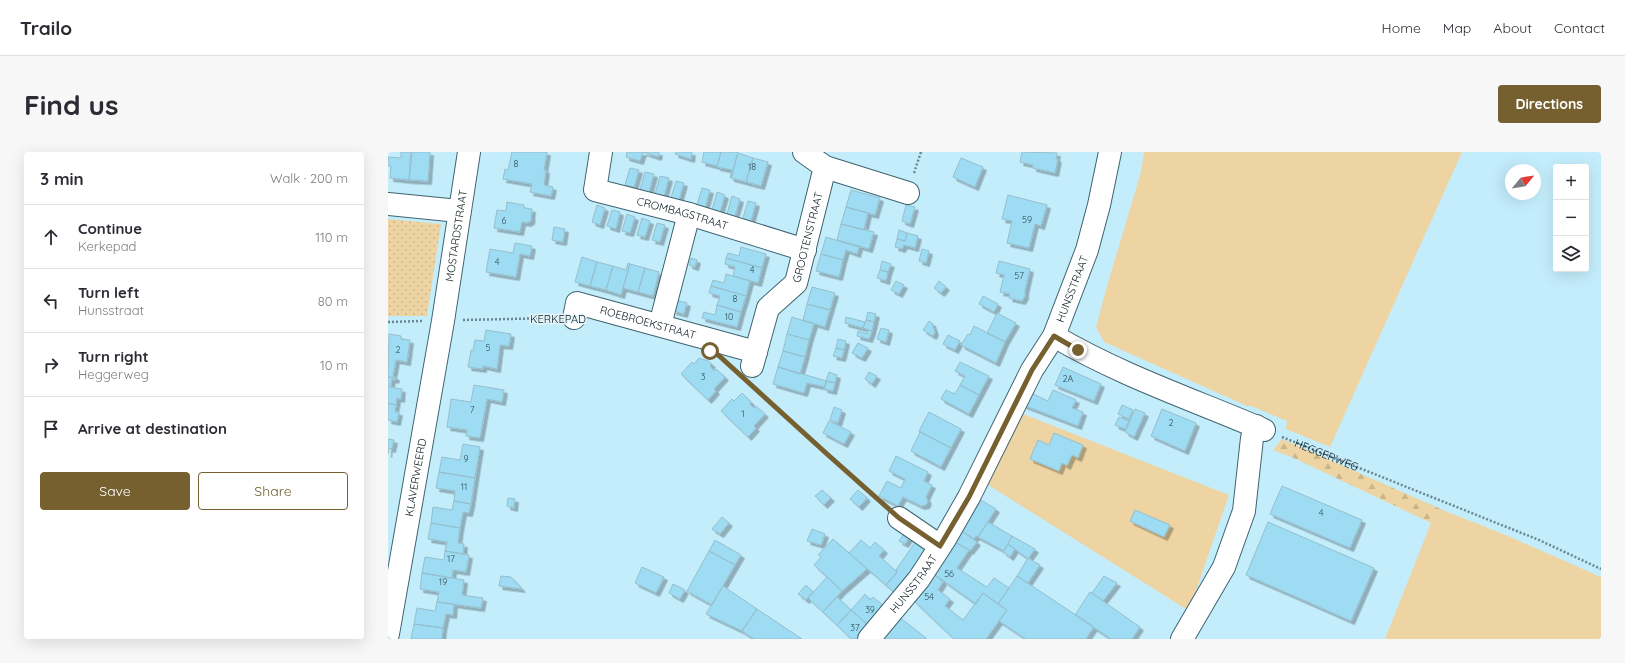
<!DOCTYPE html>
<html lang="en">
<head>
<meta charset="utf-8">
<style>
  body { margin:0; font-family:Quicksand,sans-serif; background:#f7f7f7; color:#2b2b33 }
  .controls { position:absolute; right:12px; top:12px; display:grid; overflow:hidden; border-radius:4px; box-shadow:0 4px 16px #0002 }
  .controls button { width:36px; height:36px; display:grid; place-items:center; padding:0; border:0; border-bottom:1px solid #e1e1e2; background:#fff; color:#2b2b33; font:20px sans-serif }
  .compass { position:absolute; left:1117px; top:12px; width:36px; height:36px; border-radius:50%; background:#fff; box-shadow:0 4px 16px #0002; rotate:60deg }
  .stop { position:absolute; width:12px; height:12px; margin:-9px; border:3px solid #766030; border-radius:50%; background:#fff }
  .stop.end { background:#766030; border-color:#fff; box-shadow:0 1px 4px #0008 }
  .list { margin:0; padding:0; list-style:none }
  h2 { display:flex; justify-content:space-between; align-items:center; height:52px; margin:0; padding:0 16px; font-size:17px }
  h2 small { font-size:13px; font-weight:400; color:#7c7c81 }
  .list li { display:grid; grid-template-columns:26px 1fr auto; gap:12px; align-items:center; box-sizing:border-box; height:64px; padding:0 16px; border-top:1px solid #e1e1e2 }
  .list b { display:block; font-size:15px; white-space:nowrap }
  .list p { margin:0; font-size:13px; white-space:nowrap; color:#7c7c81 }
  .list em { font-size:13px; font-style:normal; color:#7c7c81 }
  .actions { display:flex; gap:8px; padding:12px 16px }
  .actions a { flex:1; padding:9px 0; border:1px solid #766030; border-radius:4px; text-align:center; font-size:14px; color:#766030 }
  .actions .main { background:#766030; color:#fff }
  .icon { flex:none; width:22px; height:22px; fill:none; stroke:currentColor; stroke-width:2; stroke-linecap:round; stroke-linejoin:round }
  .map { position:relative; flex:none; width:1213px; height:487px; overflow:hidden; border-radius:4px }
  header { display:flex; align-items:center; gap:24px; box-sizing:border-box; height:56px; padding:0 20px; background:#fff; border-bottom:1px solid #e1e1e2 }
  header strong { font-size:19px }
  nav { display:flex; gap:22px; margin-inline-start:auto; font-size:14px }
  .intro { display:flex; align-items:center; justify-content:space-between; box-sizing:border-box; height:96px; padding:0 24px }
  h1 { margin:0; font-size:28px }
  .button { padding:10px 18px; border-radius:4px; background:#766030; color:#fff; font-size:14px; font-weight:700 }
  main { display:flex; gap:24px; padding:0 24px }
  aside { flex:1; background:#fff; border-radius:4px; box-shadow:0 4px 16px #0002 }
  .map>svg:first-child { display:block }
  .grass { fill:#edd4a2 }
  .forest { fill:url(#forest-firs) }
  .park { fill:url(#park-dots) }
  .building { fill:#9ddcf3; stroke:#96becc; filter:url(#shadow) }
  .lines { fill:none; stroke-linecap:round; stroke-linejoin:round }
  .minor-casing { stroke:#3e6370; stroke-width:24 }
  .path { stroke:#698690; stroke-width:2.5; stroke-dasharray:2 2; stroke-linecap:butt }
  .minor { stroke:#fff; stroke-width:22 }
  .route { stroke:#766030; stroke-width:5 }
  .labels { text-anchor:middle; stroke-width:3; stroke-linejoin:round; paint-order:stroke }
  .number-label { font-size:9px; fill:#314d56 }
  .street-label { font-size:11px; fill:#0d1d22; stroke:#e5f5fb }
</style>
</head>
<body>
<header>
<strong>Trailo</strong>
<nav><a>Home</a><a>Map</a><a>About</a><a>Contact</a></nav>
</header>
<div class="intro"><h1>Find us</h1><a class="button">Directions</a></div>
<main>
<aside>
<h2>3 min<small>Walk · 200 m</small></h2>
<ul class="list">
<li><svg class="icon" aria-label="ahead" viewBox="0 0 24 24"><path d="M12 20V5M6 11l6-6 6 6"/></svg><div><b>Continue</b><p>Kerkepad</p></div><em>110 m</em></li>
<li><svg class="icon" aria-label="left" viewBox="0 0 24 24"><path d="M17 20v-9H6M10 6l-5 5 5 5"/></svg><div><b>Turn left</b><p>Hunsstraat</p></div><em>80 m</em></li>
<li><svg class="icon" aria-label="right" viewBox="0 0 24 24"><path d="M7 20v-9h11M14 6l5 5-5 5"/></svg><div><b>Turn right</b><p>Heggerweg</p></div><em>10 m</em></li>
<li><svg class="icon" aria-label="arrive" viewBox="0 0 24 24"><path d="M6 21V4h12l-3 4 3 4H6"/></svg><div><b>Arrive at destination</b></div></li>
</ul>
<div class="actions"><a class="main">Save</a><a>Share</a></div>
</aside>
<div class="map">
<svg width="1213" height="487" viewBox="0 0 1213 487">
  <defs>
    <pattern id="forest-firs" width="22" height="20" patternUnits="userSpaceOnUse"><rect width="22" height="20" fill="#edd4a2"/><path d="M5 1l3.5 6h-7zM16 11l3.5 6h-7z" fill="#cab68b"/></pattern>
    <pattern id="park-dots" width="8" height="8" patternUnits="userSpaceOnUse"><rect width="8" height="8" fill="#edd4a2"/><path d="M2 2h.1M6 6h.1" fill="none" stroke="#cab68b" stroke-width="1.8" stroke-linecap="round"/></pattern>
    <filter id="shadow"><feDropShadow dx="3.5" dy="3.5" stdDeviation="0" flood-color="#0004"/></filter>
  </defs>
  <rect width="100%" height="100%" fill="#c4edfc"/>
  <path class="grass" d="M756 0H1074L942 295 898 277 899 269 863 254H859L716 190 708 175 719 134 753 20Z
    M635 262 841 343 801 459 597 331Z
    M1055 358 1120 384 1213 425V487H997L1043 371Z"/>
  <path class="forest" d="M894 287 901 290 1055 358 1043 371 908 307 885 298Z"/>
  <path class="park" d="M0 67 53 72 39 164H0Z"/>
  <path class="building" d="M13 0H23L21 28 2 26 3 14H0V5L13 6Z
    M24 0H42L40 29 21 28Z
    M124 0H159L156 18H158L156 33 165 35 163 44 142 40 144 32 115 27 117 17 120 18Z
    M239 0H255L252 9 238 5Z
    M255 0H271L270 5Z
    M288 0H304L303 7 287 2Z
    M316 0H333L329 14 314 10Z
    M333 0H350L343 26 342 25 344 18 329 15Z
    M634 0 669 1 668 7H670L667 21 645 16V13L632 10Z
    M350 1 365 6 358 30 343 26Z
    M365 6 380 10 373 34 358 30Z
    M573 6 595 15 587 35 565 25Z
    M242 16 251 18 246 35 237 33Z
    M257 20 266 22 261 40 252 38Z
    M272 24 281 26 276 44 267 42Z
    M288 29 296 31 291 48 283 46Z
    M314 36 322 38 317 56 309 53Z
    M463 38 492 46 487 63 458 55Z
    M329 40 337 43 332 60 324 58Z
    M620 43 659 53 653 74 647 72 641 96 619 91 624 69 614 67Z
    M344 44 352 47 347 64 339 62Z
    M360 49 368 51 363 69 355 66Z
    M119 50 136 53V56L144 57 143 69 139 71 134 70 132 80 106 76 109 58 118 59Z
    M209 53 217 56 212 73 204 70Z
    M518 53 527 55 522 72 514 69Z
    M458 55 480 61 476 78 453 72Z
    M224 58 232 60 228 77 219 74Z
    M239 62 247 65 242 81 234 79Z
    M254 66 262 69 257 85 249 83Z
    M269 71 277 73 272 90 264 88Z
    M453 72 486 80 481 97 449 88Z
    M166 75 177 77 175 90 164 88Z
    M511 78 519 81 517 89 509 87Z
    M519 81 530 84 527 96 516 93 514 97 507 95 509 87 517 89Z
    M438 85 471 95 469 102 458 98 455 108 433 102Z
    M127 91 144 94 142 104 132 102 128 125 98 120 102 97 125 101Z
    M353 95 378 102 374 116 338 106 340 101 351 104Z
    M534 97 541 99 538 111 531 109Z
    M433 102 455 108 451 125 428 119Z
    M194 105 209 110 202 134 187 130Z
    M303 106 309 108 307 115 301 113Z
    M338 106 374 116 370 131 345 124 347 115 337 112Z
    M494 109 503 112 500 120 492 118Z
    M611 109 642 117 637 139V144L634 149 621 146 622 142 612 140 616 123 608 121Z
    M209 110 225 114 218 138 202 134Z
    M240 111 242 112 233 143 218 138 225 114 238 118Z
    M242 112 257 116 250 140 235 136Z
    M257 116 271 120 265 144 250 140Z
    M492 118 500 120 498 129 489 126Z
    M338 122 362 129 358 144 323 134 325 128 336 131Z
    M508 129 516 133 511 142 503 138Z
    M551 129 558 135 553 141 546 136Z
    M323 134 358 144 353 160 329 153 332 144 321 141Z
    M424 135 447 141 442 158 419 152Z
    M595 144 610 152 606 160 591 152Z
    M288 148 299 151 296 162 285 159Z
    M419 152 442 158 437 175 415 168Z
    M329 153 353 160 349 175 314 166 316 160 327 163Z
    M480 160 488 162 486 170 478 168Z
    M609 161 628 171 617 190 599 181Z
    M404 165 426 172 421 188 399 182Z
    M458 165 477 170 475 176 457 171Z
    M478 168 486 170 484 179 475 176Z
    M541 169 544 171 547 180 545 184 535 178Z
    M586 174 617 190 608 211 573 193 580 182 582 183Z
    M493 176 501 178 498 190 489 187Z
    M98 178 123 182 121 194 112 193 109 217 95 214V217L80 215 83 198 85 199 87 188 96 189Z
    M480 178 484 179 481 187 469 184 470 179 479 182Z
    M1 182 13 184V187L22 188 19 210 8 208 5 224 8 225V226L0 225Z
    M399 182 421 188 417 205 395 199Z
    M560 183 572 189 567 198 555 192Z
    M450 187 458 189 456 198 448 196Z
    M470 191 480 196 474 206 464 201Z
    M448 196 456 198 454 206 445 204Z
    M395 199 417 205 412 222 390 215Z
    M311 206 320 209 324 212 322 214 326 219 328 217 337 225 326 237 328 239 320 248 293 222 304 210 306 212Z
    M572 210 601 224 591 243 572 233 577 224 567 219Z
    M390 215 439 229 437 235 419 231 416 241 385 232Z
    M675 215 713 232 706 249 667 233Z
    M441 220 449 223 447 231 438 229Z
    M481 220 489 224 484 232 477 227Z
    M0 225 8 226 7 228 4 227 2 235 14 237 13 247 9 246 8 253 0 251Z
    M438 229 447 231 445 239 436 237Z
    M86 233 116 238 114 250 99 247 92 286 78 284 79 278 59 275 63 247 83 250Z
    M572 233 591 243 581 262 553 247 558 238 567 242Z
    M665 238 688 248 684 256 695 260 690 274 635 253 641 240 660 249Z
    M354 241 363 250 362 252 366 256 368 254 377 262 366 274 368 276 360 285 333 259 344 247 346 249Z
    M0 251 8 253 7 260H11L9 270 0 268Z
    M734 253 745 258 741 267 730 262Z
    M446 255 454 258 450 271 442 268Z
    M747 257 757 261 746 285 737 280Z
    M774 257 808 271 797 299 763 284Z
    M541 260 573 277 563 296 531 279Z
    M731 265 741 269 737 277 727 273Z
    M441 269 463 280 456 292 435 281Z
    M532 280 563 296 553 315 523 299Z
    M666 281 695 293 690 306 684 303 679 314 674 311 671 319 642 307 650 288 661 293Z
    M0 287 6 288 4 297 1 296 0 302Z
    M75 292 92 295 87 326 51 320 54 305 72 308Z
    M508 304 540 320 536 329 544 333 538 345 540 349 538 353 533 354 515 345 510 354 491 344 499 329 513 336 517 327 501 319Z
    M51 320 87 326 83 352 66 349 67 339 48 336Z
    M894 334 974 368 962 396 882 362Z
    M434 338 443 346 436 353 427 344Z
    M470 338 479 346 471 355 462 347Z
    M120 346 127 347 126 356 119 354Z
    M593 348 608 357 590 385 588 384 586 387 574 379Z
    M66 349 83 352 81 361 75 360 72 376 43 371 45 355 64 358Z
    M747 358 782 373 776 385 742 369Z
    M334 365 341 371 332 382 324 377Z
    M600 370 624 384 616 399 590 385Z
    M880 370 986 416 963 469 858 423Z
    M43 371 72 376 70 391 76 392 75 402 57 399 59 390 40 387Z
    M424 377 437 382 433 393 419 389Z
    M574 379 589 390 582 399 567 390Z
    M515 383 521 386 517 392 511 389Z
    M624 384 647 397 640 407 620 392Z
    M445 387 479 417 454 439 426 413 433 405 430 403Z
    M327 388 353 403 347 413 321 399Z
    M473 388 482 396 487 390 496 398 491 404 509 420 498 433 461 401Z
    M528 389 541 397 508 442 498 433 509 420 508 418Z
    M567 390 581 398 569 416 599 435 606 426 621 436 610 452 595 441 588 452 546 422Z
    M620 392 627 397 622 405 615 400Z
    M57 399 81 403 78 420 65 418 64 426 34 421 37 405 56 408Z
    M321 399 347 413 324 453 299 439Z
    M640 406 652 413 640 431 629 424Z
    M254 415 276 425 268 441 247 431Z
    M34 421 76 428 74 443 95 446 93 456 49 450 51 440 32 437Z
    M546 422 555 430 550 438 562 447 557 454 575 468 595 441 619 458 598 487H566L526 449Z
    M113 424 123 425 134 437 111 434Z
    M629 424 706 475 698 487H638L611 469 619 458 610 452Z
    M716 424 729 431 715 449 704 441Z
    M439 425 454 439 435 460 420 446Z
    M285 432 297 438 292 447 281 441Z
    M418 433 425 440 418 448 410 442Z
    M335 434 369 457 354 479 318 462Z
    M702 440 752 475 744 487H723L687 463Z
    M477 442 482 448 485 445 497 455 481 474 463 458Z
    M449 445 463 458 449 473 435 460Z
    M49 450 66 452 65 463 58 462 55 476 26 472 29 456 47 459Z
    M369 457 414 487H366L354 479Z
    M463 458 481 474 471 487H463L449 473Z
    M511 465 538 486 537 487H496L494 486Z
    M26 472 55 476 54 487H23Z"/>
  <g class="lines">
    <g class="minor-casing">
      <g id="minor">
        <path id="s2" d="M213 0 207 38 301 62 417 98"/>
        <path d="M416 0 437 15 520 41"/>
        <path d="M0 52 71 59"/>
        <path id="s3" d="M186 166 189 151 368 200"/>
        <path d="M272 173 301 62"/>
        <path d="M666 184C732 223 806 248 876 278"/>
        <path id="s4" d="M364 214 380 156 408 131 437 15"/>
        <path d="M511 366 552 394"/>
        <path id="s5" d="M0 482 55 169 81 0"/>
        <path id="s6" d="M481 487 531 427 557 387 581 345 644 218 666 184 699 98 711 53 722 0"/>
        <path d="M794 487 836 415 856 359 864 286 868 274"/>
      </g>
    </g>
    <g class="path">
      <path d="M526 21 533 0H535"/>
      <path d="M75 168 166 166"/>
      <path d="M0 170 34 169"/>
      <path d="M364 234 496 352"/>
      <path id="s1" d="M894 285 1151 388 1213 417"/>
    </g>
    <use href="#minor" class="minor"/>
  </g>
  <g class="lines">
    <path class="route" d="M322 199 328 201 439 302 511 366 552 394 581 345 644 218 666 184 690 198"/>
  </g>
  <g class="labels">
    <g class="number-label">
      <text x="128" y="15">8</text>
      <text x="364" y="18">18</text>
      <text x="639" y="71">59</text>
      <text x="116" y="72">6</text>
      <text x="109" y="113">4</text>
      <text x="364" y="121">4</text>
      <text x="631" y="127">57</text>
      <text x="347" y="150">8</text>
      <text x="341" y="168">10</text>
      <text x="100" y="199">5</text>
      <text x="10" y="201">2</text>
      <text x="315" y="228">3</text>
      <text x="680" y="230">2A</text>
      <text x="84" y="261">7</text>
      <text x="355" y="265">1</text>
      <text x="783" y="274">2</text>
      <text x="78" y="310">9</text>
      <text x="76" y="338">11</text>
      <text x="933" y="364">4</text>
      <text x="63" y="410">17</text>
      <text x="561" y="425">56</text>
      <text x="55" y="433">19</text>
      <text x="541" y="448">54</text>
      <text x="482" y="461">39</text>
      <text x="467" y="479">37</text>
    </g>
    <g class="street-label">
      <text dy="4" stroke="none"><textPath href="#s2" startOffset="129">CROMBAGSTRAAT</textPath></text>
      <text dy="4" stroke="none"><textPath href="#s5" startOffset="404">MOSTARDSTRAAT</textPath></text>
      <text dy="4" stroke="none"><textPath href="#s4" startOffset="145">GROOTENSTRAAT</textPath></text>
      <text dy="4" stroke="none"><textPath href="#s6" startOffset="407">HUNSSTRAAT</textPath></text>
      <text x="170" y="171">KERKEPAD</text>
      <text dy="4" stroke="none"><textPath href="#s3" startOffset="89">ROEBROEKSTRAAT</textPath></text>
      <text dy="4" stroke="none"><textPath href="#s1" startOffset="48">HEGGERWEG</textPath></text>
      <text dy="4" stroke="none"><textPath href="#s5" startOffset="159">KLAVERWEERD</textPath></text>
      <text dy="4" stroke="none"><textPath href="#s6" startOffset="71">HUNSSTRAAT</textPath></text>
    </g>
  </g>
</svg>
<div class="controls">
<button>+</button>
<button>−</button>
<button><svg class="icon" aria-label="layers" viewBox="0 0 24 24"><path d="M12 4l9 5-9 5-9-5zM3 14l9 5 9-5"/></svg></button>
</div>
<svg class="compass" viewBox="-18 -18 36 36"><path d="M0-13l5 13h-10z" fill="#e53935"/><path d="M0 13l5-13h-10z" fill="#7c7c81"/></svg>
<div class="stop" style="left:322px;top:199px"></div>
<div class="stop end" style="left:690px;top:198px"></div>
</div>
</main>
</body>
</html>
